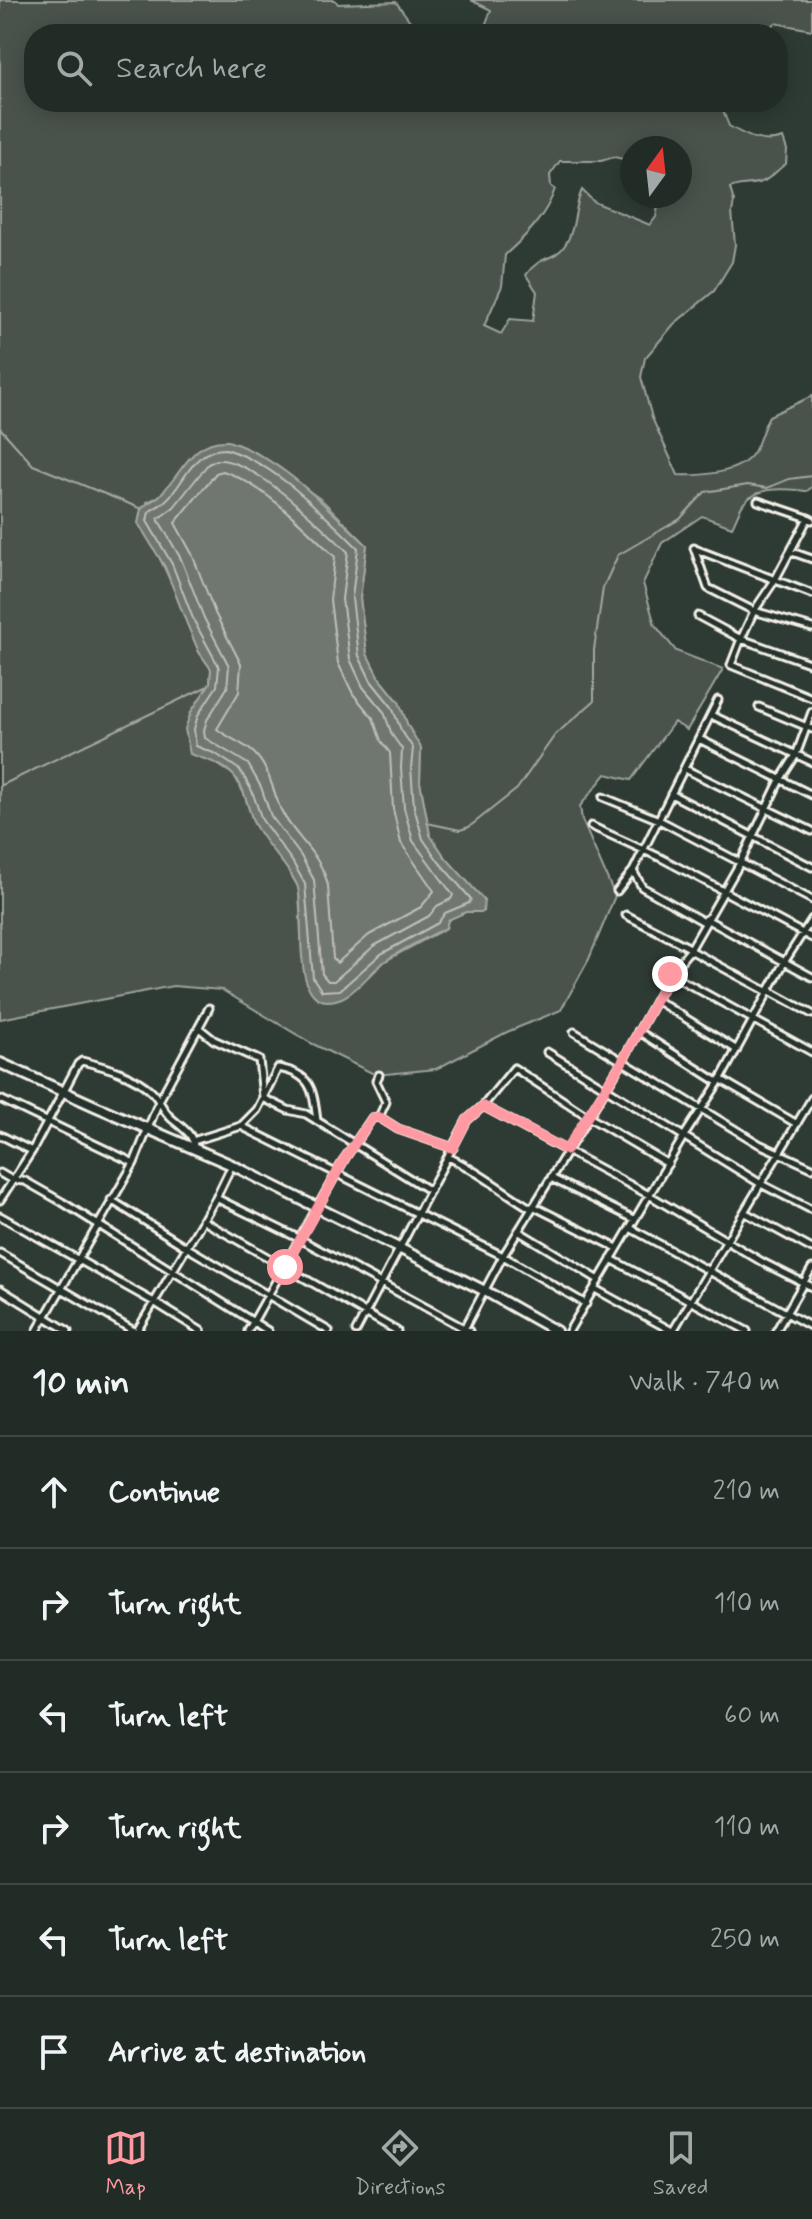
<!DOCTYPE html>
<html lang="en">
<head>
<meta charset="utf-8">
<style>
  body { margin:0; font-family:Mynerve,sans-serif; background:#2e3833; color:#f1f3f6 }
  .compass { position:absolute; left:620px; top:136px; width:72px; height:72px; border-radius:50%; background:#222c27; box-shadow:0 4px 20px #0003; rotate:15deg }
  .stop { position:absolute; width:24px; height:24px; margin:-18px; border:6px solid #ff9aa2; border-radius:50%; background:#fff }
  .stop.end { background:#ff9aa2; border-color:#fff; box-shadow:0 2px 8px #0008 }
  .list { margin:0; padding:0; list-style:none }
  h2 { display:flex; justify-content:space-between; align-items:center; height:104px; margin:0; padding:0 32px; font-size:34px }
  h2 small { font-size:26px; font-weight:400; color:#a2a7a7 }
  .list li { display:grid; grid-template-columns:52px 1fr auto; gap:24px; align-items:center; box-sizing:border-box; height:112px; padding:0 32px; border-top:2px solid #3f4844 }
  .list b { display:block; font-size:30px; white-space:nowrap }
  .list em { font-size:26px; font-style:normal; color:#a2a7a7 }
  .icon { flex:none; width:44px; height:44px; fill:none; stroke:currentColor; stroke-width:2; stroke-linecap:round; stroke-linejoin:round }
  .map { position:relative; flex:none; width:812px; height:1331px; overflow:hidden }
  .search { position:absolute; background:#222c27; box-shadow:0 4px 20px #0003; left:24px; right:24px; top:24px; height:88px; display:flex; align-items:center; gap:20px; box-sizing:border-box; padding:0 28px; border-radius:32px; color:#a2a7a7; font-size:30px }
  .sheet { height:776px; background:#222c27 }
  nav { display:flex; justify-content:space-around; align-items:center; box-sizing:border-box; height:112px; border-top:2px solid #3f4844; background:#222c27; font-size:22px; color:#a2a7a7 }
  nav a { display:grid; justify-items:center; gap:4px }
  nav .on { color:#ff9aa2 }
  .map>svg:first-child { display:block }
  .green { fill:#48524c; stroke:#9ea29a; stroke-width:2; fill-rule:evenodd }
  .water { fill:#6f7770; stroke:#a4a8a0; stroke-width:2 }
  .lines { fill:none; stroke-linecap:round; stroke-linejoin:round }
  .shore { stroke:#bfc0b8; stroke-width:2 }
  .stream { stroke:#a4a8a0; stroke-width:2 }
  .street-casing { stroke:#f4f1e8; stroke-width:11 }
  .secondary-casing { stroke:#f4f1e8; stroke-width:14 }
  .street { stroke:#26332d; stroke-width:5 }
  .secondary { stroke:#26332d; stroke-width:8 }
  .route { stroke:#ff9aa2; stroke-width:10 }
</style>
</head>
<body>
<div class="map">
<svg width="812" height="1331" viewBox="0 0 812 1331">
  <rect width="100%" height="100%" fill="#2e3b34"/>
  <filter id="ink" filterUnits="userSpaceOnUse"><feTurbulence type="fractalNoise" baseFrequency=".0125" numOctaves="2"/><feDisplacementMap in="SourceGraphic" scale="16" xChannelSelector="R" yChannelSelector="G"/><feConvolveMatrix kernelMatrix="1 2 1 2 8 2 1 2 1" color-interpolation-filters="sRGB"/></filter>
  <g filter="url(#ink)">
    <path class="green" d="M0 0H335L338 4 396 2 410 21 434 34H34V102H727L723 111 729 126C746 136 763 145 783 138L787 150 786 164C778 169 772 177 764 181 752 186 741 183 730 188L734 202 732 212 735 245 732 262 714 291 674 324 645 358 641 377 652 418 678 475C700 476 741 474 754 452 760 441 763 427 769 416L812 396V487L807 491C787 489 759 485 744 503 739 509 736 520 732 527L702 516 662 543 643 583 655 625 676 651 723 669 687 730 674 722 631 780 606 774 580 806 582 820 615 896 589 959 561 1010 507 1032 436 1069 376 1075 311 1043 222 990 173 986 0 1019ZM632 148H680V196H660L656 217 650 225 594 202 582 190C574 207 576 229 565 245 555 261 539 255 526 275L537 292 533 321 510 319 501 334 484 326 502 286 505 255C526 236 546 216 555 189L551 186 550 175 560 161H601L614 157 632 161ZM255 452 323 501 367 545 360 598 367 654 378 676 399 702 408 726 421 748 420 782 430 835 445 857 484 900 448 920 446 928 385 961 370 976 302 958 299 888 285 865 254 824 244 794 234 775 212 761 204 692 210 683 211 669 199 652 175 591 155 548 147 502Z
      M471 0H812V30L775 23 765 34H482L491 10Z"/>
    <path class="water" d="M228 441C284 459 325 507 367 545L360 598 367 654 378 676 399 702 408 726 421 748 420 782 430 835 445 857 484 900 483 912H466L448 920 446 928C426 938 405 947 387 960 368 972 353 1001 328 1001 289 1001 307 909 297 885 287 863 266 847 255 825 247 809 246 788 233 775 222 763 204 759 190 754L185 729 191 712 210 683 211 669 199 652 187 624 165 567 138 523 141 509C147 502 156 500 161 494 183 472 192 439 228 441Z"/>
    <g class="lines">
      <path class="shore" d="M226 449C276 464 322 513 358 548L352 598 359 656 371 681 392 707 401 730 413 748 411 768 414 807 423 839 439 862 471 899 469 903 445 913 438 923 381 954 340 990 322 991 313 978 305 884 292 861 262 820 252 791 240 770 216 754 196 746 194 729 198 715 217 686 219 667 194 621 172 564 147 521 149 512C154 508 160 506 165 501 186 484 190 449 226 449Z
        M217 460C252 457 323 528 348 552L342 599 350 659 363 687 384 712 392 735 402 749 401 768 404 808 413 841 453 895 451 899 437 906 429 916 374 946 334 981H328L322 974 314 880 301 856 271 816 261 787 248 764 205 738 204 730 207 720 227 688 229 666 204 618 181 559 158 519 174 507 208 464Z
        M223 471C263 484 305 528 335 557L330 600 338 663 353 694 373 718 381 741 390 753 393 809 401 843 434 891 421 907 369 935 337 963 333 959 328 886C322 855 294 837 281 810 273 792 270 769 254 753 244 743 228 738 217 729L239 692 241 664 215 613 192 554 175 523 216 473Z"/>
      <path class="stream" d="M0 428 33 465 142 509
        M0 786 208 686
        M427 823 460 830 469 827 517 789 555 735 594 701V650L603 588 618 555 680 519 705 492 748 485 767 488 789 479 812 476"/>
      <g class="street-casing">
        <path id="street" d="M758 501 808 518
          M812 520 808 518 775 580 754 611 741 639 812 664
          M694 548 708 588 754 611 812 628
          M695 549 812 594
          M792 552 812 559
          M698 616 741 639 731 665 812 698
          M759 707 812 729
          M711 715 812 762
          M699 739 812 795
          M685 769 812 831
          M671 794 812 867
          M603 797 659 820 812 900
          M591 826 661 858 812 938
          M617 891 632 872
          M626 915 690 948
          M706 919 812 977
          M704 922 642 887 633 871 718 700
          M690 950 768 992
          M670 974 812 1052
          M768 990 812 1014
          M656 1000 737 1050
          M199 1028 214 1040 259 1060 263 1097
          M638 1031 718 1082
          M574 1032 759 1144 812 1168
          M547 1052 761 1184 812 1210
          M720 1079 797 1124
          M263 1098 288 1110 306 1114 430 1191
          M0 1099 134 1163
          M483 1106 649 1195 764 1263 812 1287
          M379 1117 398 1129 453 1148
          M241 1126 503 1256 586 1304
          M0 1135 32 1151
          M193 1141 241 1126 257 1110 278 1068C313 1074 313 1091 317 1121
          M448 1157C479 1171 503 1192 532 1209
          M0 1173 12 1180 25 1181 62 1202 268 1331
          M551 1178 634 1219
          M216 1198 300 1239 469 1331
          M0 1200 32 1151 78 1064 82 1061C106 1067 134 1074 152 1092 160 1100 163 1111 171 1118 181 1127 193 1133 194 1147
          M111 1200 186 1247 329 1331
          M533 1206 617 1248
          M744 1212 812 1249
          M0 1216 154 1302 201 1331
          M202 1220 397 1331
          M630 1228 812 1327
          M518 1231 599 1280
          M0 1253 134 1331
          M611 1259 747 1331
          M0 1289 68 1331
          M595 1289 672 1331
          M37 1331 134 1163 159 1101 209 1008
          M137 1331 216 1198 232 1165
          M248 1331 345 1158 372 1118 379 1117 386 1102 376 1081 379 1075
          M356 1331 467 1120 483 1106 514 1068 587 1116 668 1164
          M463 1331 503 1256 622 1062 670 974 690 950 740 863 780 780 796 755 812 712
          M569 1331 684 1136 719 1082 785 961 812 919
          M673 1331 812 1098
          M776 1331 812 1268"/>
      </g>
      <g class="secondary-casing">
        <path id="secondary" d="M0 1063 95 1106 232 1165 485 1291 556 1331"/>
      </g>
      <use href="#street" class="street"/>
      <use href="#secondary" class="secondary"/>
    </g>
  </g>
  <g class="lines" filter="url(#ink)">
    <path class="route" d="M285 1267 345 1158 372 1118 379 1117 398 1129 453 1148 467 1120 483 1106 566 1150 622 1062 670 974"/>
  </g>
</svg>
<svg class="compass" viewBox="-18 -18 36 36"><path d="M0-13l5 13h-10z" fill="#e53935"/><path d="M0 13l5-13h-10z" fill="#a2a7a7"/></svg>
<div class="stop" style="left:285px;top:1267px"></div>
<div class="stop end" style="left:670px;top:974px"></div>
<div class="search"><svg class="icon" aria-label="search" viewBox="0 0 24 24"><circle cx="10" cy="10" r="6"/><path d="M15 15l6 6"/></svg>Search here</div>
</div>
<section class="sheet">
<h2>10 min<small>Walk · 740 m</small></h2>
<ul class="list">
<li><svg class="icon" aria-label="ahead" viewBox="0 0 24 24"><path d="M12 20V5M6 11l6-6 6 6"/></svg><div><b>Continue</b></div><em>210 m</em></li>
<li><svg class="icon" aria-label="right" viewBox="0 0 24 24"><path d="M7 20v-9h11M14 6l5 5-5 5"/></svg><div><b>Turn right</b></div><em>110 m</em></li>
<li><svg class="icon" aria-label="left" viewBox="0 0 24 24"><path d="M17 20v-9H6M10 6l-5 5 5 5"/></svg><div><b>Turn left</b></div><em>60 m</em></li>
<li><svg class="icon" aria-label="right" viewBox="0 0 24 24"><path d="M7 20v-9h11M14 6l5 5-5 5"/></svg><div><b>Turn right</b></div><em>110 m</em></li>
<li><svg class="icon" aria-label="left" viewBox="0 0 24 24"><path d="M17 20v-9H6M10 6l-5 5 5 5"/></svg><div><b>Turn left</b></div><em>250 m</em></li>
<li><svg class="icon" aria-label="arrive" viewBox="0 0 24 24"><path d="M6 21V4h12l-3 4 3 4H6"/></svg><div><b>Arrive at destination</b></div></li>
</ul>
</section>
<nav>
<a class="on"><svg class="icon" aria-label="map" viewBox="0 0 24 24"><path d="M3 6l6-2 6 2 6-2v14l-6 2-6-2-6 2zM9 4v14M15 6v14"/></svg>Map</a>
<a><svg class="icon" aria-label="directions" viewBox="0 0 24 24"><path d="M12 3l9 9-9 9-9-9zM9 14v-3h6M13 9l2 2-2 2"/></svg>Directions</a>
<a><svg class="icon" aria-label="saved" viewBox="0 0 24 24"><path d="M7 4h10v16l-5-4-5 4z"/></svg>Saved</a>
</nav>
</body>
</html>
